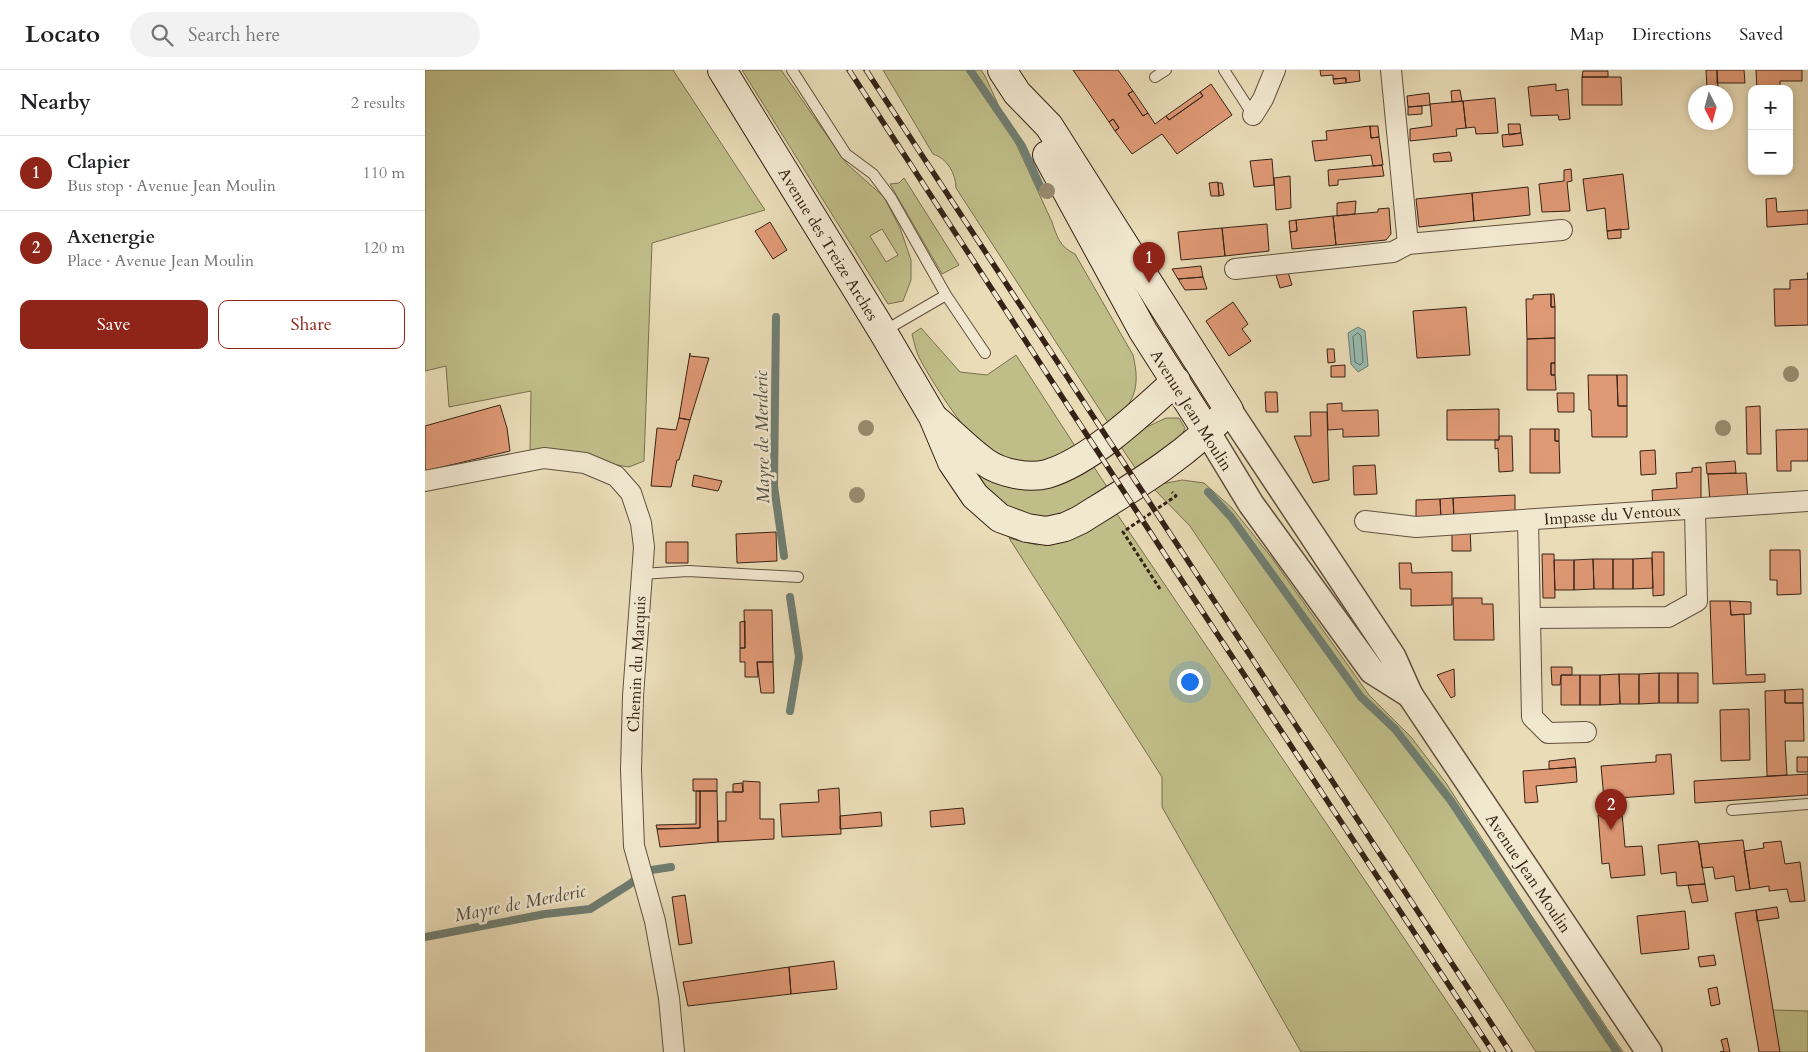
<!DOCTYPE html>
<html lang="en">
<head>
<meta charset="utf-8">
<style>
  body { margin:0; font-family:Cardo,serif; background:#f2f2f2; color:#202124 }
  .controls { position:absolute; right:15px; top:15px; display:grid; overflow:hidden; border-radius:10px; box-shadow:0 2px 8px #0003 }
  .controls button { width:45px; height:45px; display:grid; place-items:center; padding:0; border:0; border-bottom:1px solid #e0e0e0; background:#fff; color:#202124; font:25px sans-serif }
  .compass { position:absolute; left:1263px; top:15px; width:45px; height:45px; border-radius:50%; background:#fff; box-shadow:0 2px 8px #0003; rotate:174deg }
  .you { position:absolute; left:764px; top:611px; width:18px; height:18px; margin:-12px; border:4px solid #fff; border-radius:50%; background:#1a73e8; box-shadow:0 0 0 8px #1a73e833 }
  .badge { display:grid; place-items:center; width:32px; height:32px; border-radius:50%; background:#8f2418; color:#fff; font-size:16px; font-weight:700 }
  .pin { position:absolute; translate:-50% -41px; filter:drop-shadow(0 1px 2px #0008) }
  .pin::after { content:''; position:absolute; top:26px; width:18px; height:15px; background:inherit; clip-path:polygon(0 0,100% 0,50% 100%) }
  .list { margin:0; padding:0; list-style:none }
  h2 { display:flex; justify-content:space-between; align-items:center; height:65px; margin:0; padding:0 20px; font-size:21px }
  h2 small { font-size:16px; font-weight:400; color:#757577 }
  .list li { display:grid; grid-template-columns:32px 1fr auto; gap:15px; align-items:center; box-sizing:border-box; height:75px; padding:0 20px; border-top:1px solid #e0e0e0 }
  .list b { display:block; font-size:19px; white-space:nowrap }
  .list p { margin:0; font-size:16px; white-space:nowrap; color:#757577 }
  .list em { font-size:16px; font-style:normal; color:#757577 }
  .actions { display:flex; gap:10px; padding:15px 20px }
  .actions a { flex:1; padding:11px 0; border:1px solid #8f2418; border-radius:10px; text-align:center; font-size:18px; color:#8f2418 }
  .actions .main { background:#8f2418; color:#fff }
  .icon { flex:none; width:28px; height:28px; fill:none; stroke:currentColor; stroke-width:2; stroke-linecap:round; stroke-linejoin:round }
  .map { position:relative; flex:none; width:1383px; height:982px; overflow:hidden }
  header { display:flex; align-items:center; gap:30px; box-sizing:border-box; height:70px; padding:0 25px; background:#fff; border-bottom:1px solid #e0e0e0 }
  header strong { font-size:24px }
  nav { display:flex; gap:28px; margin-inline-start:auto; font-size:18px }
  .search { width:350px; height:45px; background:#f2f2f2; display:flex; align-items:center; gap:12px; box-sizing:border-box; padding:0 18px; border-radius:28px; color:#757577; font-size:19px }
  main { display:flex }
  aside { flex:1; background:#fff }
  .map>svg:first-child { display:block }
  .green { fill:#bfbe89; stroke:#7a7050; fill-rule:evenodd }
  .water { fill:#97bbb0; stroke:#707e72 }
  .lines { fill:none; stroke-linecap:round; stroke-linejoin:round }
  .shore { stroke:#666e63; stroke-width:1 }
  .stream { stroke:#707e72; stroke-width:8 }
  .building { fill:#df9975; stroke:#362216 }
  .service-casing { stroke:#63503e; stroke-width:12 }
  .minor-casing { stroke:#63503e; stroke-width:22 }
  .tertiary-casing { stroke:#63503e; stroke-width:28 }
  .secondary-casing { stroke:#362216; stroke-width:30 }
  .path { stroke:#362216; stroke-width:3; stroke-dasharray:4 2.5; stroke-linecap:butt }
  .service { stroke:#f1e8d0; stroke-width:10 }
  .minor { stroke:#f1e8d0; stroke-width:20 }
  .tertiary { stroke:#f1e8d0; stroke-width:25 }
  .secondary { stroke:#f1e8d0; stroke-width:28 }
  .rail-casing { stroke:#362216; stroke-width:5.5 }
  .rail { stroke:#f1e8d0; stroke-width:4; stroke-dasharray:11; stroke-linecap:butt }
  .tree { fill:#998b6e }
  .labels { text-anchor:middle; stroke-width:5; stroke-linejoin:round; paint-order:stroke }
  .street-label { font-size:16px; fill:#362216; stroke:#f1e8d0 }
  .water-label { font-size:18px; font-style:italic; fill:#535044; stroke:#f1e8d0 }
</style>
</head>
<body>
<header>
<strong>Locato</strong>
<div class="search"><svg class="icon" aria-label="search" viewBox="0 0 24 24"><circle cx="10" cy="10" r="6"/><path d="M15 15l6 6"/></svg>Search here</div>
<nav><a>Map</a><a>Directions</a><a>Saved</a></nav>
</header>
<main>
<aside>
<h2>Nearby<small>2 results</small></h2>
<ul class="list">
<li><span class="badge">1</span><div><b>Clapier</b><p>Bus stop · Avenue Jean Moulin</p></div><em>110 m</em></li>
<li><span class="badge">2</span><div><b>Axenergie</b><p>Place · Avenue Jean Moulin</p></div><em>120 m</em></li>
</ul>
<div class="actions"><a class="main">Save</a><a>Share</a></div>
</aside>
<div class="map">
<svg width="1383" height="982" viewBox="0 0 1383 982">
  <rect width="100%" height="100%" fill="#e9dcb7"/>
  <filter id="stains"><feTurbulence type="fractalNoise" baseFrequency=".004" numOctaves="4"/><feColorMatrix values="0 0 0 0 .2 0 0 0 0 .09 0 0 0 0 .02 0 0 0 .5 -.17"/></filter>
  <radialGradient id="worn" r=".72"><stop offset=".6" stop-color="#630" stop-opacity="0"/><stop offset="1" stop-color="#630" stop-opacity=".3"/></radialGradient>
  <path class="green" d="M0 0H248L340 140 227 173 219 391 204 397 105 381 106 321 24 337 21 296 0 301Z
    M317 0H356L422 94 459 127 475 158 486 190V210L478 231 463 234ZM457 159 473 185 461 192 445 166Z
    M458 0H556L560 6 627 152C632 167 635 177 650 184L708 285C716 319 709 331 686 357L531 118C531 104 522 88 508 84Z
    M479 108 534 195 517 204 465 114 474 113Z
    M496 258 535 302 562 305 591 285 652 379C625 398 582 396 555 374 539 361 505 309 495 289 491 282 489 272 487 264Z
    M741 348H754L760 358 757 365 715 405 692 371Z
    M665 391 686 423 628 447 608 448 576 437 562 427 544 392 561 407Z
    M757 410 779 413 807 438 847 488 944 625 986 667 1021 713 1104 842 1198 982H1111L966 757 765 456 726 416Z
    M690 441 1056 982H876L737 737V707L584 468 612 475 638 470Z
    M1347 940 1383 941V982H1354Z"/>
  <path class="water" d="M933 257 940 261 943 296 933 302 926 294 923 263Z"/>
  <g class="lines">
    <path class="shore" d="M933 263 936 266 938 292 935 295 930 292 928 267Z"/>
    <path class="stream" d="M545 0 597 76 616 118
      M351 247 349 416 359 486
      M783 422 806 447 936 627 970 659 1026 731 1192 982
      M365 641 374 587 365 527
      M0 867 120 844 165 839 205 814 220 801 246 797"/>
  </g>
  <path class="building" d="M648 0H693L708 21 703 24 718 46 723 43 730 54 741 46 744 50 778 26 775 22 786 14 807 45 752 84 737 64 707 84 690 61 694 58 688 49 684 52Z
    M895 0H934L935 11 921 13V8L908 9V5L896 6Z
    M1281 0H1292L1293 18H1282Z
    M1292 0H1319L1320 13H1292Z
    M1331 0H1377V11H1355V19H1332Z
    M1158 1H1183V7H1157Z
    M1157 7H1196L1197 35H1157Z
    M921 8V13L909 14 908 9Z
    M1131 14V21L1143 19 1145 49 1134 50 1133 45 1106 46 1103 17Z
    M1035 20 1037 31 1027 32 1026 21Z
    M708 21 723 43 718 46 703 24Z
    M775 22 778 26 744 50 741 46Z
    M1004 23 1005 35 983 37 982 26Z
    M1070 28 1073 63 1051 64 1050 57 1041 58 1038 31Z
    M1038 31 1041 58 1031 59 1032 66 985 71V59L1007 56 1005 34Z
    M997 36V44L983 45V37Z
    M688 49 694 58 690 61 684 52Z
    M1083 54H1095L1096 63 1084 65Z
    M945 56H953L954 67 946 68Z
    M945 56 946 68 954 67 958 95 948 96 946 85 890 91 887 71 902 70 901 61Z
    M1096 63 1098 75 1078 77 1077 65Z
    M1025 82 1027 91 1009 92 1008 84Z
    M847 89 849 115 829 117 825 91Z
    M957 95 959 106 913 110V115L904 116 903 100Z
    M1146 99 1147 111 1142 112 1145 141 1117 142 1114 114 1139 111V100Z
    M1198 104 1204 159 1182 161 1180 138 1162 141 1158 109Z
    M865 106 866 138 851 140 849 108Z
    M793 112 794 126H786L784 113Z
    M793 113H797L799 125 794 126Z
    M1103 117 1105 145 1049 151 1047 123Z
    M1047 123 1049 151 994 157 991 129Z
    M1351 128 1352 142 1383 140V154L1342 157 1341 129Z
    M931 131 930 144 912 146V133Z
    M964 138 966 164 961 170 911 175 908 146 953 142V139Z
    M908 146 911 175 867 179 865 162 872 161 871 150Z
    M871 150 872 161 865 162 864 151Z
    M345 152 362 180 348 189 330 161Z
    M842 154 844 181 800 186 797 158Z
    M797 158 800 186 756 190 753 162Z
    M1196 159V168L1183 169 1182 161Z
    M776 196 778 207 753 209 747 199Z
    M863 202 867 215 855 218 851 205Z
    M1382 203H1383V255L1350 256 1349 219H1365V210L1383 209Z
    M778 207 782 219 760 220 753 209Z
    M1126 224V237H1130V268L1102 269 1101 229H1108V225Z
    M1126 224H1129L1130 237H1126Z
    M808 232 823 254 817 259 826 271 804 286 781 251Z
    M1041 237 1045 285 992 288 988 241Z
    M1130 268V293H1126V305H1130L1131 320H1102V269Z
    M902 279H909L910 292 903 293Z
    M265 283V286L284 288 265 350 254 348Z
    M1126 293H1130V305H1126Z
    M920 295V307H906V296Z
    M1163 305H1192L1193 336H1202V367H1167L1166 340H1164Z
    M1192 305H1202V336H1193Z
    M840 322H852L853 342H841Z
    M1132 323H1149V342H1133Z
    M917 333V341L953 340 954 366 918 367V359L903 360 902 334Z
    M75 335 82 358 85 381 0 401V356Z
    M1335 336 1336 384H1322L1321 337Z
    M1074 339V370H1022V340Z
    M885 342H902L904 410 888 413 869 366H886Z
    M254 348 265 350 254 390H252L246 417 226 416 232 358 251 360Z
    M1105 359H1130V371H1134L1135 403H1105Z
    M1130 359H1134V371H1130Z
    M1383 359V391H1366V401H1352L1351 360Z
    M1074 366H1087L1088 401 1074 402 1073 378 1070 379V370H1074Z
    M1230 380 1231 404 1216 405 1215 381Z
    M1310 391 1311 403 1282 404 1281 393Z
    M950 395 952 424 929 425 928 396Z
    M1276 397V434L1228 438 1227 420 1252 418 1251 403 1267 402V398Z
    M1321 403 1323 431 1285 433 1283 404Z
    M269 405 297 411 293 421 267 416Z
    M1090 425V445L1029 448 1028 428Z
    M1028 428 1029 448 1016 449 1015 429Z
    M1015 429 1016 449 991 450V430Z
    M1045 459 1046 481H1027V460Z
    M351 462 352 491 312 493 311 464Z
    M241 472H263V493H241Z
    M1345 480H1375L1376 524 1352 525V510H1345Z
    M1227 482H1239V525L1228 526Z
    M1117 484H1129L1130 528H1118Z
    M1227 488 1228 518 1208 519V489Z
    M1168 489 1169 519 1149 520V490Z
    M1168 489H1188V519H1169Z
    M1188 489H1208V519H1188Z
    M1129 490H1149V520H1130Z
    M974 493H986L987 503 1027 502V535L986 536V519H975Z
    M1028 528H1057V534H1068L1069 570H1029Z
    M1285 531H1305L1306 545 1319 544 1321 605 1340 604V612L1288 614Z
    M1305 531 1326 532V544L1306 545Z
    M319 540H347L348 592H332L333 607H320V592H315V578H320Z
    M320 551V578H315V552Z
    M332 592H348L349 623H336Z
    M1126 597H1147V605H1136L1135 615H1127Z
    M1029 599 1030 626 1026 628 1012 605Z
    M1234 603V633L1214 634V604Z
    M1234 603H1253V633H1234Z
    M1253 603H1273V633H1253Z
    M1194 604 1195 634 1175 635V605Z
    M1194 604H1214V634H1195Z
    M1136 605H1155V635H1136Z
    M1155 605H1175V635H1155Z
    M1378 619V633H1360V620Z
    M1360 620V633H1378L1379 671H1360L1362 705 1342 706 1340 621Z
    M1324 639 1325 690 1296 691 1295 640Z
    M1246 684 1249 724 1179 729 1176 696 1231 692V685Z
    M1372 687H1383V702H1372Z
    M1150 688 1151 697 1124 699V691Z
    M1151 697 1152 712 1111 716 1113 732 1100 733 1098 701Z
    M1383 704V725L1270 733 1269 711Z
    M268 709H292V721H268Z
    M318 711 335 712V749H349V769L293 772V751H301V722H318Z
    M317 713 318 722H308V714Z
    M414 718 416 764 357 767 355 734 394 732 393 720Z
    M271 721H275V758L232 759 231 755 271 754Z
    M275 721H292L293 772 235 777 232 759 275 758Z
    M538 738 540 754 506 757 505 741Z
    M456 742 457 756 415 759V746Z
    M1197 743 1200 777 1217 776 1220 805 1186 808 1184 793 1177 794 1173 745Z
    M1318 770 1325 819 1311 821 1309 806 1290 809 1288 797 1277 798 1274 774Z
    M1273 771 1280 814 1252 816 1251 802 1236 804 1233 775Z
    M1356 771 1360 794 1375 792 1380 831 1365 832 1362 819 1344 821V816L1325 819 1319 781 1339 778 1338 773Z
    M1280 814 1283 831 1267 833 1263 815Z
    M260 825 267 873 254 875 247 827Z
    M1352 837 1354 848 1332 851 1331 840Z
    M1331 840 1341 897 1355 982H1334L1310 843Z
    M1260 841 1264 879 1216 884 1212 846Z
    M1289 885 1291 895 1275 897 1273 887Z
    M409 891 412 919 366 924 364 897Z
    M364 897 366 924 263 936 258 912Z
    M1292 917 1295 934 1286 936 1283 919Z
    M1302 968 1305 982H1295L1299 981 1296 970Z"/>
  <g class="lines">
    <g class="service-casing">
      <path id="service" d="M367 0 421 84 448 104 466 128 521 225
        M799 0 828 45
        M730 7 741 0
        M459 261 521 225 560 283
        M216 504 263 501 373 507
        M1307 740 1383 734"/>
    </g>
    <g class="minor-casing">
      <g id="minor">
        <path d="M966 0 983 174"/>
        <path d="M828 45 838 29 850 0"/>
        <path d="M810 199 968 182 983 174 1137 160"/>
        <path d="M0 411 119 388 160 393 191 406 206 423 216 453 219 477 208 626 206 700 209 776 230 851 244 928 249 982"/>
        <path id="s1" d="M940 451 991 457 1383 431"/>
        <path d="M1103 451 1107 647 1123 663 1161 662"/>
        <path d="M1106 548 1243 547 1272 531 1270 440"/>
      </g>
    </g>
    <g class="tertiary-casing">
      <g id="tertiary">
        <path id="s2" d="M804 340 968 587 985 625 1224 982"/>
        <path d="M783 363 826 434 947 601 985 625"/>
      </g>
    </g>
    <g class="secondary-casing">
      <g id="secondary">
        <path id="s3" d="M297 0 458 262 508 347 527 392 550 426 575 448 602 458 622 461 640 457 655 450C708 417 761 386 804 340L624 56 592 23 577 0"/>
        <path d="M622 85 718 261 783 363"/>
        <path d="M511 350C526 362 544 381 560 392 575 403 604 409 622 404 666 391 717 342 751 311"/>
      </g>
    </g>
    <path class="path" d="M735 519 698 462 751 426 747 422"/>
    <use href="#service" class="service"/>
    <use href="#minor" class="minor"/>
    <use href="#tertiary" class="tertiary"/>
    <use href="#secondary" class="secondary"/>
    <g class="rail-casing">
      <path id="rail" d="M424 0 746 494 1068 982
        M441 0 1085 982"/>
    </g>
    <use href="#rail" class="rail"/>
  </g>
  <g class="tree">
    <circle cx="622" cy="121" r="8"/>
    <circle cx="1366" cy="304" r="8"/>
    <circle cx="441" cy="358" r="8"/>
    <circle cx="1298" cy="358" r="8"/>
    <circle cx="432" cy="425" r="8"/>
  </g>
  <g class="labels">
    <g class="street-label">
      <text dy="6" stroke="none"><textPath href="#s3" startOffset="204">Avenue des Treize Arches</textPath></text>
      <text transform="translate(767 340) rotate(58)" y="6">Avenue Jean Moulin</text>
      <text dy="6" stroke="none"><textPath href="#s1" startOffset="248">Impasse du Ventoux</textPath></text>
      <text transform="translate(211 594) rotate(-87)" y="6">Chemin du Marquis</text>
      <text dy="6" stroke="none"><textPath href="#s2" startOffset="552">Avenue Jean Moulin</textPath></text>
    </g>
    <g class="water-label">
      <text transform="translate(337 367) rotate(-91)" y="6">Mayre de Merderic</text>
      <text transform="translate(95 833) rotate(-11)" y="6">Mayre de Merderic</text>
    </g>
  </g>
  <rect width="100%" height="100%" filter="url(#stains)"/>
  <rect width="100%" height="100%" fill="url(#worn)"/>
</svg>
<div class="controls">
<button>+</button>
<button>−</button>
</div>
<svg class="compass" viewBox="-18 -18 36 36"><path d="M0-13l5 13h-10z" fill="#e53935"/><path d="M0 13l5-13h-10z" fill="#757577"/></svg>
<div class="you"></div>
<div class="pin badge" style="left:724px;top:213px">1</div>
<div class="pin badge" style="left:1186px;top:760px">2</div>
</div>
</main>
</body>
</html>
